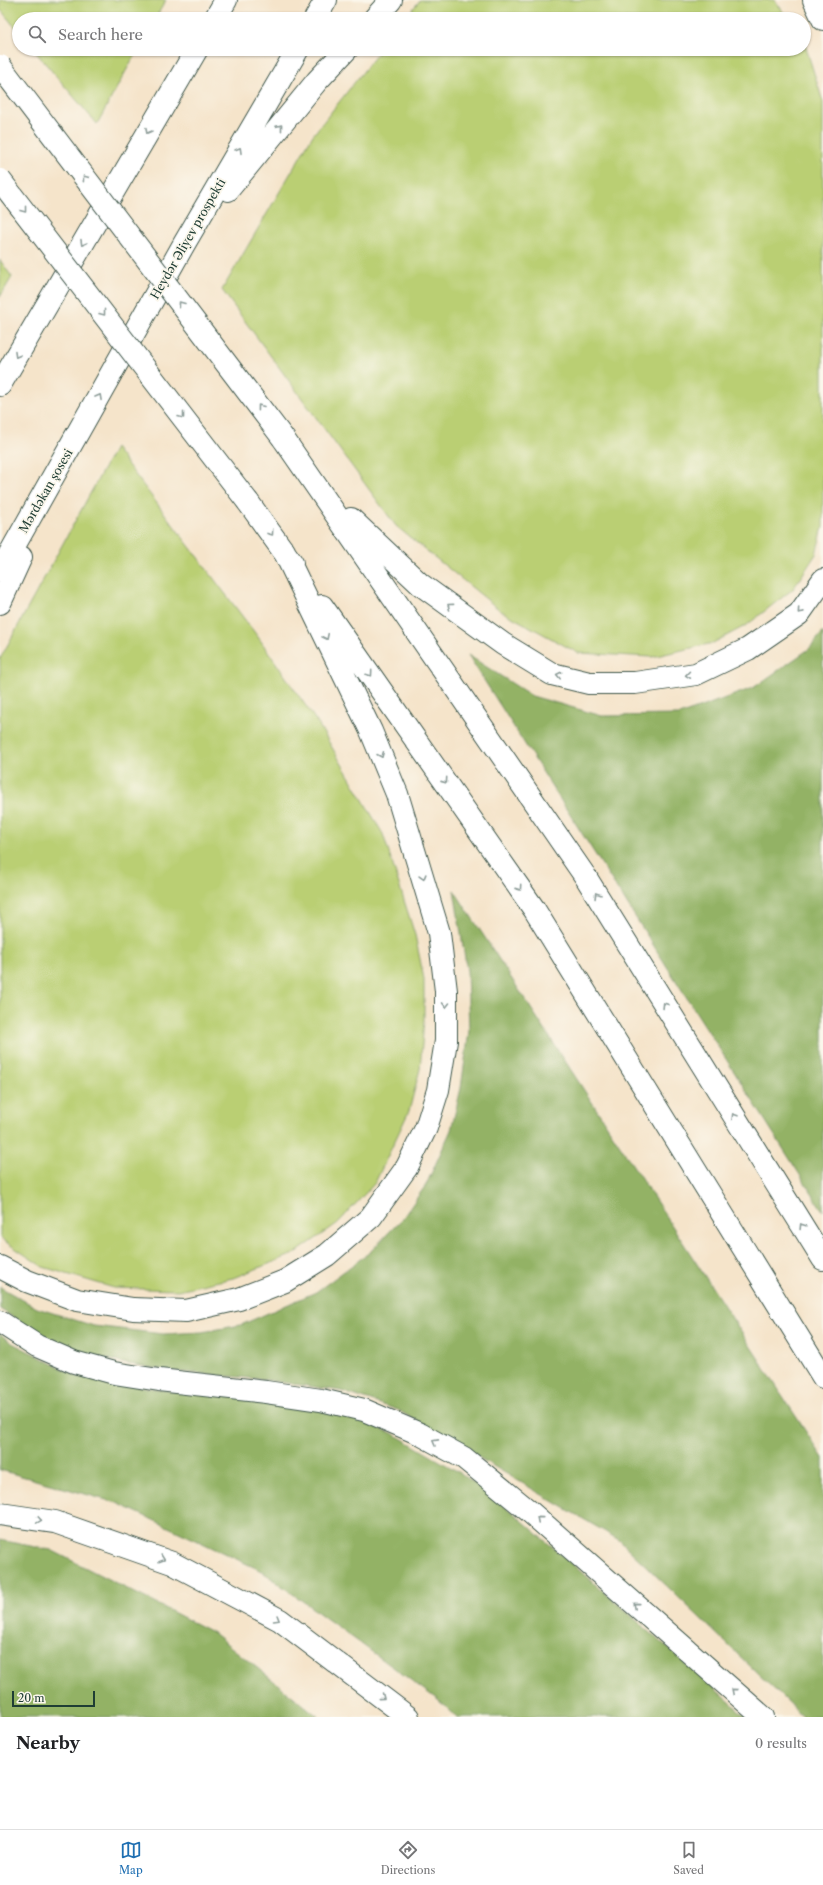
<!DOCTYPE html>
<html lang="en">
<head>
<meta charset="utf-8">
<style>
  body { margin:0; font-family:"Libre Caslon Text",serif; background:#f6f6f6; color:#202124 }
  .scale { position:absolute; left:12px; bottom:10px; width:83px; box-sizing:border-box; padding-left:4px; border:2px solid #1f3d34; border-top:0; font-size:11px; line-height:14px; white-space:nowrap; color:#1f3d34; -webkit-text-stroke:3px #fbf7ec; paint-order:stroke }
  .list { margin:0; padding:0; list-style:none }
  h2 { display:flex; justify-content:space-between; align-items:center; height:52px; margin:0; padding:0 16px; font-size:17px }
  h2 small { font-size:13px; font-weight:400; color:#757577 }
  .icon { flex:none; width:22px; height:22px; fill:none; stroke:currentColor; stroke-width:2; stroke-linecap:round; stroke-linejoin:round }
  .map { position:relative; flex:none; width:823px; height:1717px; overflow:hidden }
  .search { position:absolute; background:#fff; box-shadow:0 1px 3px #0004; left:12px; right:12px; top:12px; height:44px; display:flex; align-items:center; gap:10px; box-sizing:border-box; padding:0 14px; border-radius:22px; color:#757577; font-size:15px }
  .sheet { height:112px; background:#fff }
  nav { display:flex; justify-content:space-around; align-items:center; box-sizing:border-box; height:56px; border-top:1px solid #e0e0e0; background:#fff; font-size:11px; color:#757577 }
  nav a { display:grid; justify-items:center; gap:2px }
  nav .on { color:#1f6fb2 }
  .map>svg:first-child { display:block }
  .green { fill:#bacf73; stroke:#6c8654 }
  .forest { fill:#93b265; stroke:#59784c }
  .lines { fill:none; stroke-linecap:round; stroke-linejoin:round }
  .highway-casing { stroke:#3f564a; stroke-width:24 }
  .highway { stroke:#fff; stroke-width:22 }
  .highway-bridge-casing { stroke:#3f564a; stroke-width:24; stroke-linecap:butt }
  .highway-bridge { stroke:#fff; stroke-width:22 }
  .oneway { stroke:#8f9e9a }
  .labels { text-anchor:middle; stroke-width:3.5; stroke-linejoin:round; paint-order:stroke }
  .street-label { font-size:12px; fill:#1f3d34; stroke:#fbf7ec }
</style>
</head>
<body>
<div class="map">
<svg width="823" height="1717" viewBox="0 0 823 1717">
  <rect width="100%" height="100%" fill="#fbf7ec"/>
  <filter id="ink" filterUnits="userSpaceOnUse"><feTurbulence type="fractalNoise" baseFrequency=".025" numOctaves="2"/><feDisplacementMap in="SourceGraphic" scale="8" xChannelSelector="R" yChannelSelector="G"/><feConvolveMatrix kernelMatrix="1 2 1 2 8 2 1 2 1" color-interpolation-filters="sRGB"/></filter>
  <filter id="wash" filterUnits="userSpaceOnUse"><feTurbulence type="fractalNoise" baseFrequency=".012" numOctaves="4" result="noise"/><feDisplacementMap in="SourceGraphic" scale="16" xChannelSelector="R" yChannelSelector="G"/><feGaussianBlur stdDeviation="0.9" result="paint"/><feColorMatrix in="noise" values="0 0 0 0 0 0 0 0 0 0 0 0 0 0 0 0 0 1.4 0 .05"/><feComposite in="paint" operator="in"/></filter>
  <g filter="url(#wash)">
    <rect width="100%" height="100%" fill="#f5e4ca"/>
    <path class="green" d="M0 0H166L155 19H19V32L0 9Z
      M420 0H775L788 19H405Z
      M804 41 823 102V527L816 554 793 589 747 625 713 643 652 657 578 653 501 611 396 526 222 290 313 135 381 49H804Z
      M33 49H138L97 124Z
      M0 260 12 277 0 297Z
      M115 448 258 637 317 722 383 834 415 935 424 979V1020L420 1069 409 1111 375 1183 338 1223 294 1254 233 1278 178 1290 114 1288 43 1267 0 1238V659Z"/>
    <path class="forest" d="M823 632V1211L468 655 532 696 602 716 679 715 753 688 809 649Z
      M454 890 823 1458V1717H803L619 1540 398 1410 341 1391 260 1379 171 1371 123 1363 71 1350 33 1330 0 1309V1287L37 1308 94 1326 163 1334 202 1332 241 1325 316 1292 370 1252 402 1219 426 1185 451 1130 461 1088 469 1031 467 971Z
      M0 1334 12 1343 79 1377 176 1392 317 1405 392 1433 462 1474 517 1516 747 1717H457L438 1700 260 1570 117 1503 0 1470Z
      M0 1540 51 1550 212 1632 319 1717H0Z"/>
  </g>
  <g filter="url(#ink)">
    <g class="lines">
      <g class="highway-casing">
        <path id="highway" d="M814 0 823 19
          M215 19 226 0
          M315 19 326 0
          M374 19 391 0
          M228 190 317 81 347 49
          M0 385 197 49
          M283 438 585 876 823 1259
          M248 502 292 563
          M351 519 420 584 503 644 552 674 589 683H635L696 674 748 649 799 614 823 580
          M0 571 184 244 298 49
          M0 603 21 557
          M322 606 534 909 823 1377
          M0 1267 27 1281 77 1300 133 1309 186 1311 239 1299 285 1281 327 1255 371 1217 407 1167 426 1128 438 1090 446 1041V991L439 933 397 794 371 731 284 551
          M0 1322 37 1346 74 1362 114 1373 159 1380 266 1392 321 1400 364 1410 420 1434 464 1458 529 1511 763 1717
          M0 1514 55 1522 172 1563 280 1620 408 1717"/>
      </g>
      <use href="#highway" class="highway"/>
      <g class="highway-bridge-casing">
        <path id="highway-bridge" d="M0 66 283 438
          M0 180 248 502"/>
      </g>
      <use href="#highway-bridge" class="highway-bridge"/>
    </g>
    <defs><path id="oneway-chevron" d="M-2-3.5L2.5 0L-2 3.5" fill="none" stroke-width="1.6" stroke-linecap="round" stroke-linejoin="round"/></defs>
    <g class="oneway">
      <use href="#oneway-chevron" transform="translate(280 127) rotate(-51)"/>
      <use href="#oneway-chevron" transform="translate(148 131) rotate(120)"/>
      <use href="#oneway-chevron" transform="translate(239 150) rotate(-60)"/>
      <use href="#oneway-chevron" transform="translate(85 178) rotate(-127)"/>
      <use href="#oneway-chevron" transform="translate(24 210) rotate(52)"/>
      <use href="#oneway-chevron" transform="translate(83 243) rotate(120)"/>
      <use href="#oneway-chevron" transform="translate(181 304) rotate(-127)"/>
      <use href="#oneway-chevron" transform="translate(103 313) rotate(52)"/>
      <use href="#oneway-chevron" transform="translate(17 355) rotate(120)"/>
      <use href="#oneway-chevron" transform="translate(99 397) rotate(-61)"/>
      <use href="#oneway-chevron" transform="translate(260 407) rotate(-127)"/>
      <use href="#oneway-chevron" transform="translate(182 416) rotate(52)"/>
      <use href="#oneway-chevron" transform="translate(271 533) rotate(54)"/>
      <use href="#oneway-chevron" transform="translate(450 606) rotate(-144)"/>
      <use href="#oneway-chevron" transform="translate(800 611) rotate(132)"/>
      <use href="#oneway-chevron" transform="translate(326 637) rotate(64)"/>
      <use href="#oneway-chevron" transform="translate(370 674) rotate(55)"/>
      <use href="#oneway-chevron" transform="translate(559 675) rotate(-167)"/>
      <use href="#oneway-chevron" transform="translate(688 675) rotate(172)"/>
      <use href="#oneway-chevron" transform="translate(381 755) rotate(67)"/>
      <use href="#oneway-chevron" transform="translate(445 781) rotate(55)"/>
      <use href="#oneway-chevron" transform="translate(423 877) rotate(74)"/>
      <use href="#oneway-chevron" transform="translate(519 888) rotate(55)"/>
      <use href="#oneway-chevron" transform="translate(597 895) rotate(-122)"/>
      <use href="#oneway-chevron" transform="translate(446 1005) rotate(91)"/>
      <use href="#oneway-chevron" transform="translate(665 1005) rotate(-122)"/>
      <use href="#oneway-chevron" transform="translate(734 1116) rotate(-122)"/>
      <use href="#oneway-chevron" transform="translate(802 1226) rotate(-122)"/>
      <use href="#oneway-chevron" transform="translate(435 1442) rotate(-151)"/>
      <use href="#oneway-chevron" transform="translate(539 1519) rotate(-139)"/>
      <use href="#oneway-chevron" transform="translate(39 1520) rotate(9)"/>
      <use href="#oneway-chevron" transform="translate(162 1559) rotate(19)"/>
      <use href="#oneway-chevron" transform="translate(636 1605) rotate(-139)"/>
      <use href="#oneway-chevron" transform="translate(277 1619) rotate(31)"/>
      <use href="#oneway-chevron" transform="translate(734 1691) rotate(-139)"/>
      <use href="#oneway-chevron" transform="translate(382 1697) rotate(37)"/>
    </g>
  </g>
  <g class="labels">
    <g class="street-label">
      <text transform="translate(188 239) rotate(-60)" y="4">Heydər Əliyev prospekti</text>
      <text transform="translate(46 491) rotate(-60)" y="4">Mərdəkan şosesi</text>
    </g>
  </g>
</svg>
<div class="scale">20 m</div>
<div class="search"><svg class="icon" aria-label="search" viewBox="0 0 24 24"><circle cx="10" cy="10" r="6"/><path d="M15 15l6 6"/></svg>Search here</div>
</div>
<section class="sheet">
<h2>Nearby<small>0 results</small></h2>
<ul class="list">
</ul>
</section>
<nav>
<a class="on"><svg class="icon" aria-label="map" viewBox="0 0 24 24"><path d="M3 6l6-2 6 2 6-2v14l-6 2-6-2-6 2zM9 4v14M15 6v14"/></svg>Map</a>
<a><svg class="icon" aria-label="directions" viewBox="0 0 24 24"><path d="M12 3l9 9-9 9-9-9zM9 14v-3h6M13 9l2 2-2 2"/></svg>Directions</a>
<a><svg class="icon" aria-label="saved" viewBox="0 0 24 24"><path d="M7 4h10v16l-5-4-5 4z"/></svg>Saved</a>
</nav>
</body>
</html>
